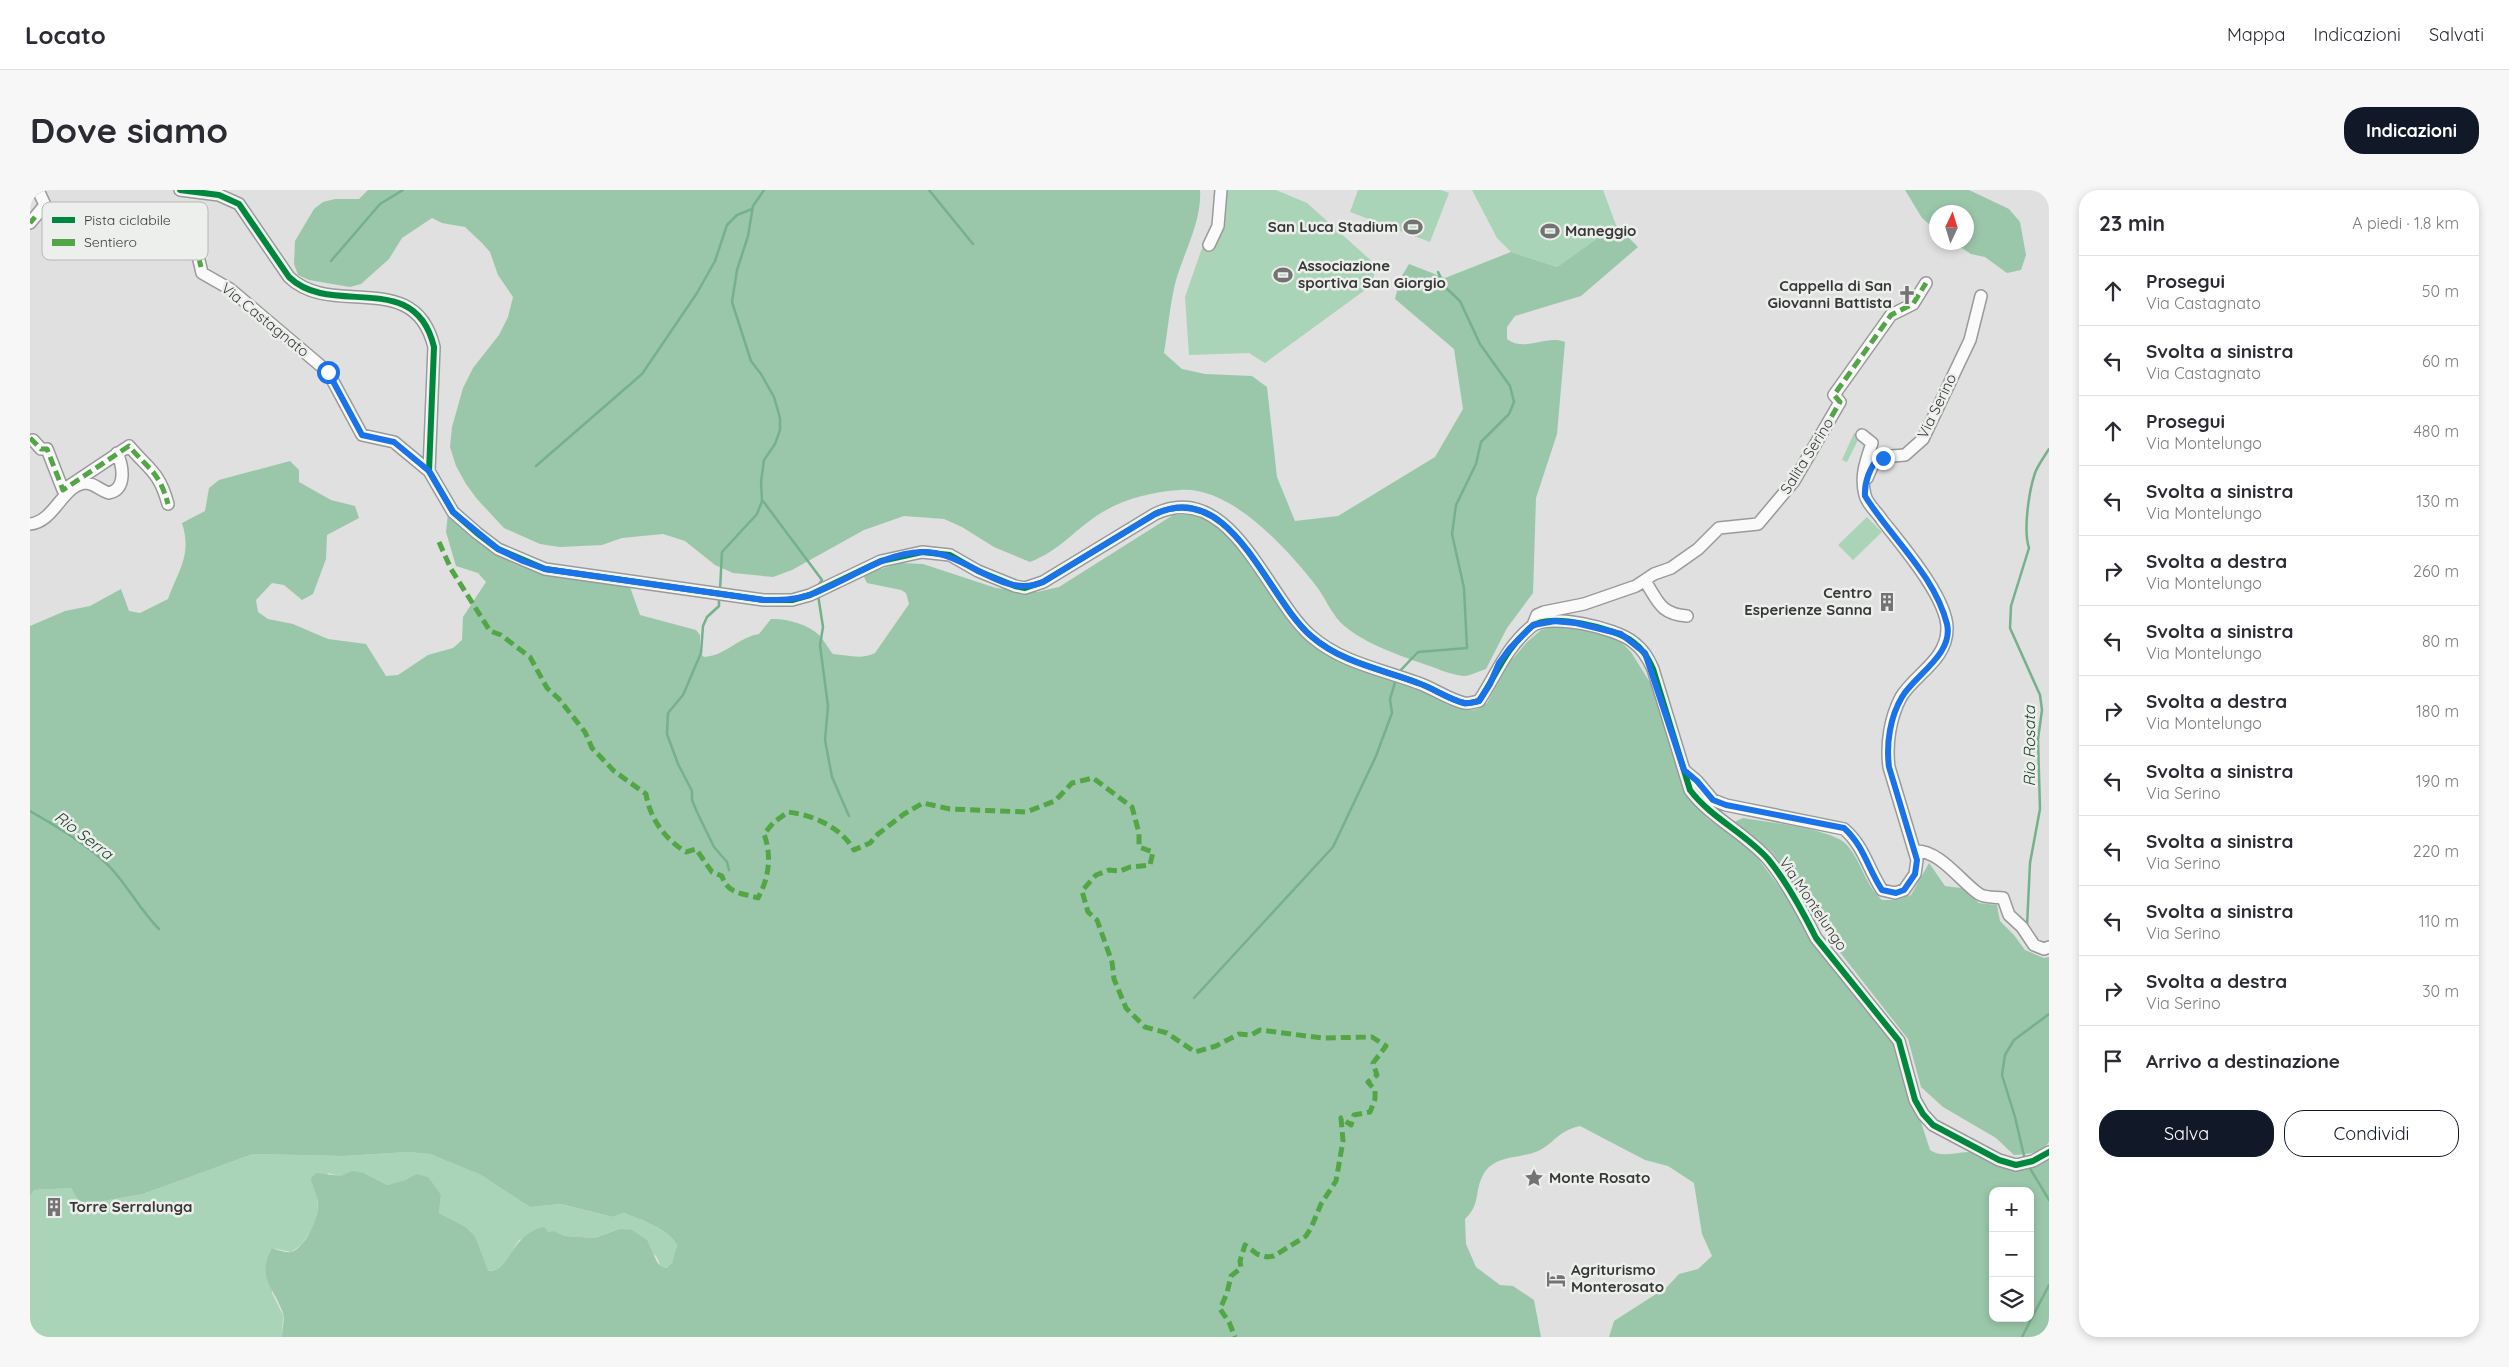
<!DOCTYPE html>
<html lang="it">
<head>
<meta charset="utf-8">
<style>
  body { margin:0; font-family:Quicksand,sans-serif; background:#f7f7f7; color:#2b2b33 }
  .controls { position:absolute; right:15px; bottom:15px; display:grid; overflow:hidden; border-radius:10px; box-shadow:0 2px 8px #0003 }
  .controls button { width:45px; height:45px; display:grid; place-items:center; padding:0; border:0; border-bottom:1px solid #e1e1e2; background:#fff; color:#2b2b33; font:25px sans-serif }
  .compass { position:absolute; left:1899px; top:15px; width:45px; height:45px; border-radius:50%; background:#fff; box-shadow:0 2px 8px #0003; rotate:4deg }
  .stop { position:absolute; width:15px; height:15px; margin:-11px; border:4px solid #1a73e8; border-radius:50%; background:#fff }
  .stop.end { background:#1a73e8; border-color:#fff; box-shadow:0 1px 5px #0008 }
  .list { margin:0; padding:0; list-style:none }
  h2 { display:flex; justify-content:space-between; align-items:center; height:65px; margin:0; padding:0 20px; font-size:21px }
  h2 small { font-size:16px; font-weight:400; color:#7c7c81 }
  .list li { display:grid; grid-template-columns:32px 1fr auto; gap:15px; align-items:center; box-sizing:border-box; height:70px; padding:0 20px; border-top:1px solid #e1e1e2 }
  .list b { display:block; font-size:19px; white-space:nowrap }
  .list p { margin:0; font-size:16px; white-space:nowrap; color:#7c7c81 }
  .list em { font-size:16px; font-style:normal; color:#7c7c81 }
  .actions { display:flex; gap:10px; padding:15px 20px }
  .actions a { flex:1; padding:11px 0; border:1px solid #111827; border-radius:20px; text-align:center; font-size:18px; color:#111827 }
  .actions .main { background:#111827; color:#fff }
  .icon { flex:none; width:28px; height:28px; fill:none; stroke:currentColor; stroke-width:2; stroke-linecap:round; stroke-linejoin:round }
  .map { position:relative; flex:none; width:2019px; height:1147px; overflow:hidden; border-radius:20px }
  header { display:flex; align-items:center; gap:30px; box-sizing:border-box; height:70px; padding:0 25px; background:#fff; border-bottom:1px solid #e1e1e2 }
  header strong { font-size:24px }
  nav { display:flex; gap:28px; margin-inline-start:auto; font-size:18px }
  .intro { display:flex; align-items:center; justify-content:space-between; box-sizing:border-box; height:120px; padding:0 30px }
  h1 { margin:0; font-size:35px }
  .button { padding:12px 22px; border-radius:20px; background:#111827; color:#fff; font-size:18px; font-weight:700 }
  main { display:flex; gap:30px; padding:0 30px }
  aside { flex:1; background:#fff; border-radius:20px; box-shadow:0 2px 8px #0003 }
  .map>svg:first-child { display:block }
  .green { fill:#a9d4b7 }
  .forest { fill:#9ac7aa; fill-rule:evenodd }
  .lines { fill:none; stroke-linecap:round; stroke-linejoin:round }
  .stream { stroke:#77b08c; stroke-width:2.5 }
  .minor-casing { stroke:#999a99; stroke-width:14 }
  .minor { stroke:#fafafa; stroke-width:11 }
  .quiet { stroke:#53a645; stroke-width:5; stroke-dasharray:10 5; stroke-linecap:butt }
  .cycleway-casing { stroke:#ecefec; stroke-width:9 }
  .cycleway { stroke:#00873e; stroke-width:6 }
  .route { stroke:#1a73e8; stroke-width:6 }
  .labels { text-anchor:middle; stroke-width:5; stroke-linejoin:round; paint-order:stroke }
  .poi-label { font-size:15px; font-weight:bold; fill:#373837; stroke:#ecefec; text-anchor:start }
  .street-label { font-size:15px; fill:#373837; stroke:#ecefec }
  .water-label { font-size:16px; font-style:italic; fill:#193c26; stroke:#ecefec }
  .key { fill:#ecefec; stroke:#b6b8b6; stroke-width:1 }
  .key-label { font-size:14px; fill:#373837 }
</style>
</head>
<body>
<header>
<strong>Locato</strong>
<nav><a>Mappa</a><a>Indicazioni</a><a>Salvati</a></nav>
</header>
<div class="intro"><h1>Dove siamo</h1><a class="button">Indicazioni</a></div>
<main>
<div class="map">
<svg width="2019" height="1147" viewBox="0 0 2019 1147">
  <rect width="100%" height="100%" fill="#dfe0df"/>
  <path class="green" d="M1198 0H1246L1277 13 1346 75 1342 95 1235 173 1219 163 1159 165 1155 107 1171 61Z
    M1328 0H1411L1419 3 1400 52 1320 22Z
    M1442 0H1573L1586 35 1527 77 1481 62 1467 48Z
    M1824 243 1830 246 1817 272 1812 270Z
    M1837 327 1852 342 1823 370 1808 355Z
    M378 962 400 964 451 985 500 1017 531 1014 583 1027 594 1023C611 1030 638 1038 647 1055L642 1074 638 1078 631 1076 626 1066 589 1039 565 1048 535 1046 524 1041 489 1050C481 1062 474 1082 457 1081L445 1046 436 1037 409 1023 411 1005 386 984 375 990 357 995 334 983 311 987 299 983 282 994 287 1004 288 1018 285 1035 271 1055 261 1062 242 1058V1103L253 1125 252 1147H0V1006L4 1000 41 998 51 1015 113 1004 223 964 313 966Z"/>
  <path class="forest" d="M338 0H1170C1172 30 1155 60 1146 90 1140 113 1138 139 1134 163L1152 179 1175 184 1222 186 1237 197 1247 287 1265 331 1308 326 1405 267 1433 219 1424 159 1365 109 1370 89 1379 74 1415 88 1481 62 1527 77 1586 35 1608 57 1551 106 1485 126 1477 137V149C1495 163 1516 144 1535 152L1527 244 1506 308 1503 403 1477 438 1456 479C1449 481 1440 486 1434 486 1420 485 1404 477 1391 473 1365 464 1329 451 1310 432 1301 422 1295 408 1287 397 1258 360 1202 296 1150 300 1123 302 1095 308 1071 323 1045 339 1031 360 1000 372L964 357 932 337 914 329 874 326 834 340 762 380 743 387 703 383 685 375 655 351 633 344 592 348 572 355 530 357 510 354 474 338 447 309 436 294 426 276 420 257 422 237 433 198 443 178 469 145 478 127 483 107 468 85 460 62 452 53 435 37 412 33 402 28 372 48 359 69 331 94 320 97 279 90 268 85 264 74 265 51 284 19 293 12 305 9H329Z
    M1875 0H1939L1979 19 1990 32 1996 65 1991 80 1977 83 1955 67 1941 64 1924 53 1936 52V22H1906V40L1892 28Z
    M260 271 269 280V292L301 310 325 316 329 328 297 345 296 369 283 404 272 410 254 395 242 393 226 410 228 422 238 429 263 434 298 449 336 454 356 486 368 485 398 465 423 458 432 450 433 427 456 392 448 383 426 376 416 342 418 323C466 383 530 385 600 397L610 425 666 440 670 445V463L674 467C695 466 709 447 729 444L741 429C755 428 778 434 789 445 794 450 798 458 803 464 817 465 832 470 845 463L879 414 876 403 871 400 837 393 834 387 837 383 871 373 893 374 966 398 1007 402 1029 397 1143 325H1164L1191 337 1212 360 1275 449 1303 468 1440 520 1447 519 1457 513 1479 473 1497 452 1511 440 1523 437 1552 440 1588 449 1601 462 1621 494 1660 607 1677 628 1721 659 1860 845 1876 885 1900 960C1913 969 1927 961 1941 962 1971 966 1988 992 2019 969V1147H1579L1584 1131 1637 1097 1649 1084 1668 1079 1682 1066 1672 1044 1664 993 1638 976 1615 970 1550 936C1527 941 1525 953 1508 961 1490 969 1464 964 1453 985 1444 1002 1451 1014 1435 1029L1436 1054 1446 1077 1470 1095 1483 1096 1504 1110 1511 1147H252C252 1140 255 1130 253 1123 244 1097 226 1088 242 1058 248 1060 255 1063 261 1062 274 1059 288 1030 288 1017 289 1006 282 998 281 988L286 983 311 986 322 981 334 983 357 995 375 990 386 984 398 987 411 1005 409 1023 436 1037 445 1046 458 1081C481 1082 480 1044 514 1037L518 1042 524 1041 535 1046 565 1048 589 1039 602 1040 617 1050 627 1072 631 1076 637 1078 642 1073 647 1055C638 1038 611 1030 594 1023L583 1027 531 1014 500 1017 451 985 400 964 378 962 313 966 223 964 113 1004 51 1015 41 998 4 1000 0 1006V436L35 421 60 416 91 399 99 421 110 423 138 409C149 379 162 365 152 333L175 321 179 298 189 290ZM1963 1001H2000V1128H1963Z
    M1713 628C1736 632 1803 639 1817 655 1832 672 1835 695 1852 710H1867L1881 705 1899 673 1915 696 1931 698 1949 713 1967 715 1970 731 1984 745 1995 760 2014 768 2019 767V952C2011 964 1997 964 1984 965L1966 948 1913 917 1891 897 1878 849 1787 733 1756 681 1742 662 1704 632Z"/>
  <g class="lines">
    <path class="stream" d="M899 0 943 54
      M301 71 350 14 373 0
      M506 276 612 184 667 103 685 71 697 35 707 25 722 19
      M733 311 792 390 787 397
      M690 400 692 362 727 324 732 311 731 292 734 270 745 254 750 240V228L744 207 731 184 721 171 702 112 707 80 718 46 723 16 734 0
      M788 405 793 437 790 455 798 516 795 550 802 587 819 626
      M689 408V416L677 427 673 436 671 463 653 505 638 523 637 544 648 574 662 601V610L667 622 684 657 697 672 699 680
      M1369 482 1388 462 1437 458 1434 398 1422 344 1426 315 1446 274 1451 252 1479 224 1484 212 1480 196 1450 154 1430 111 1416 98 1408 82
      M0 621C28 637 56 654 79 676 98 696 110 720 129 739
      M1997 736 2000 673 2010 619 2008 549 2012 520 2010 505 1980 438 1981 416 1999 358C1993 340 1999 301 2005 283 2008 275 2014 267 2019 259
      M1164 808 1303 657 1346 566 1362 523 1360 509 1366 489
      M1995 970 1985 927 1972 885 1975 865 1984 850 2019 824
      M1998 975 2019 1010
      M1992 1147 2019 1095"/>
    <g class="minor-casing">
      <path id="minor" d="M8 0 15 15 21 23 71 22 94 28 140 33 150 37 166 57 172 83 200 99 298 182 332 245 364 252 399 281
        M150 0 189 5 209 14 259 87C302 129 385 77 404 157L399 281 423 322 447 343 468 359 515 379 734 410H762L780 405 851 371 892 362 920 365 948 381 985 396 995 398 1013 392 1125 324C1201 288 1236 407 1281 446 1312 473 1351 479 1388 493 1403 498 1418 509 1434 513 1438 514 1444 512 1449 511 1467 484 1475 459 1501 437 1519 422 1586 438 1603 452 1613 459 1618 468 1623 479L1660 600C1681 628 1715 643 1738 669 1757 692 1773 722 1786 748L1869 851 1885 910 1893 924 1903 935 1969 970 1986 975 2003 971 2019 962
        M0 33 15 15
        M1179 55 1188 36 1191 0
        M3 250 11 259H17L33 300 99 256C119 280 129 281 138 314
        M1837 288 1844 272 1849 267 1875 265 1893 249 1940 150 1951 106
        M0 334C25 332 33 293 57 293 65 294 71 301 79 303 97 299 93 276 87 263
        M1615 391C1628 411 1630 424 1657 426
        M1503 435 1507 425 1514 422 1554 414 1606 396 1624 384 1641 378 1668 359 1689 338 1728 334 1764 291 1810 212 1804 205 1861 125 1883 114 1896 93
        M1654 580 1667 591 1683 610 1696 615 1814 639C1834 656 1838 679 1852 700L1865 703 1874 700 1885 684 1887 670 1859 577C1856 554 1860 528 1871 507 1885 484 1917 470 1917 439 1918 409 1871 354 1852 330 1847 322 1837 314 1835 305 1830 286 1836 271 1842 253L1832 245
        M1885 661C1910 660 1930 691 1949 704 1955 708 1966 707 1973 708L1979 725 1992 737 2004 755 2014 759 2019 757"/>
    </g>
    <use href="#minor" class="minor"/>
    <path class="quiet" d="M15 15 21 23 71 22 94 28 140 33 150 37 166 57 171 77
      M0 33 5 27
      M0 248 11 259H17L33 300 99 256C119 280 129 281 138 314
      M1754 303 1764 291 1810 212 1804 205 1861 125 1883 114 1896 93
      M409 352 421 379 460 441 471 445 500 467 517 498 529 509 555 542 562 558 584 581 616 604C620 629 635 649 656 662L666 659 682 682 692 686C697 704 713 703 728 708 739 688 742 666 734 644L744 632 758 622C783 625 811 637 824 660L840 653 848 644 874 624 893 613 920 619 996 622 1025 611 1042 593 1063 588 1102 617 1109 643V657L1123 662 1120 675 1100 677 1090 681 1079 680 1066 685 1052 701 1058 722 1067 730 1082 772 1084 789 1096 818 1115 837 1137 843 1165 862 1186 856 1209 844 1221 845 1230 840 1292 848 1342 847 1356 856 1343 873 1347 885 1338 892 1345 900V909L1340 922 1324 925 1321 935 1311 928 1313 951 1306 991 1291 1014 1281 1038 1276 1046 1244 1066 1237 1067 1227 1064 1215 1055 1210 1071 1211 1078 1201 1086 1197 1103 1190 1119 1199 1132 1205 1147"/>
    <g class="cycleway-casing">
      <path id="cycleway" d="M150 0 189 5 209 14 259 87C302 129 385 77 404 157L399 281 423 322 447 343 468 359 515 379 734 410H762L780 405 851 371 892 362 920 365 948 381 985 396 995 398 1013 392 1125 324C1201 288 1236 407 1281 446 1312 473 1351 479 1388 493 1403 498 1418 509 1434 513 1438 514 1444 512 1449 511 1467 484 1475 459 1501 437 1519 422 1586 438 1603 452 1613 459 1618 468 1623 479L1660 600C1681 628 1715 643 1738 669 1757 692 1773 722 1786 748L1869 851 1885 910 1893 924 1903 935 1969 970 1986 975 2003 971 2019 962"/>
    </g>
    <use href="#cycleway" class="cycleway"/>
  </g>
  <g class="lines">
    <path class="route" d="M298 182 332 245 364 252 399 281 423 322 468 359 493 371 515 379 734 410C750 410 764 410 779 405 817 392 851 363 892 362 936 361 971 410 1013 392L1125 324C1201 288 1236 407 1281 446 1312 473 1351 479 1388 493 1403 498 1418 509 1434 513 1438 514 1444 512 1449 511L1460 494 1469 473 1480 458 1503 435 1525 431 1546 433 1591 444 1615 463 1654 580 1667 591 1683 610 1696 615 1814 638C1834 656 1838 679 1852 700L1866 703 1874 700 1885 684 1887 670 1859 577C1856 554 1860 527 1872 507 1885 485 1924 464 1917 434 1904 384 1861 348 1835 306 1834 293 1840 277 1849 267L1853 268"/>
  </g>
  <defs>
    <g id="stadium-bare" transform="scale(1.5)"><path d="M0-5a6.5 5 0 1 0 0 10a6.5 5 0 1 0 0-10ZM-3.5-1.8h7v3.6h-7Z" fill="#727372" stroke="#ecefec" stroke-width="2.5" paint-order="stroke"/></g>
    <g id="church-bare" transform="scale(1.5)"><path d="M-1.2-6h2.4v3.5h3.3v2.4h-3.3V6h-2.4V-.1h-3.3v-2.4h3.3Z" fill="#727372" stroke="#ecefec" stroke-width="2.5" paint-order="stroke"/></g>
    <g id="building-bare" transform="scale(1.5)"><path d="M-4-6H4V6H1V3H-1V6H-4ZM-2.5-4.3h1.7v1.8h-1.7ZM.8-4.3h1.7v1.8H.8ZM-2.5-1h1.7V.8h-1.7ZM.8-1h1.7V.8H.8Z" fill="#727372" stroke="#ecefec" stroke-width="2.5" paint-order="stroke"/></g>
    <g id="sight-bare" transform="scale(1.5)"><path d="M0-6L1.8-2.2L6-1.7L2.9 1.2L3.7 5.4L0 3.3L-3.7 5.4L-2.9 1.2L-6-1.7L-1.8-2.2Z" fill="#727372" stroke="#ecefec" stroke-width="2.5" paint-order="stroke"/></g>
    <g id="hotel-bare" transform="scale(1.5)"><path d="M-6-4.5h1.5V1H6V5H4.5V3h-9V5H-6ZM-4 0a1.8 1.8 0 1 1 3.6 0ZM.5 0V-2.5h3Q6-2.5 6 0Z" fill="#727372" stroke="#ecefec" stroke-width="2.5" paint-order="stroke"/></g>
  </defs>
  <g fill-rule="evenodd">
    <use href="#stadium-bare" x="1383" y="37"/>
    <use href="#stadium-bare" x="1520" y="41"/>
    <use href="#stadium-bare" x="1253" y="85"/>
    <use href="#church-bare" x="1877" y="105"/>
    <use href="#building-bare" x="1857" y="412"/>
    <use href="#sight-bare" x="1504" y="988"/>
    <use href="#building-bare" x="24" y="1017"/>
    <use href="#hotel-bare" x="1526" y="1089"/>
  </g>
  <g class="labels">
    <g class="poi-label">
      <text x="1368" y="42" text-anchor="end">San Luca Stadium</text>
      <text x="1535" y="46">Maneggio</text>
      <text x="1268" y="81">Associazione<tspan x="1268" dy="17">sportiva San Giorgio</tspan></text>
      <text x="1862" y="101" text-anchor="end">Cappella di San<tspan x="1862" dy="17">Giovanni Battista</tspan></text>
      <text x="1842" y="408" text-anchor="end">Centro<tspan x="1842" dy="17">Esperienze Sanna</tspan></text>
      <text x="1519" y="993">Monte Rosato</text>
      <text x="39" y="1022">Torre Serralunga</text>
      <text x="1541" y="1085">Agriturismo<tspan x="1541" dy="17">Monterosato</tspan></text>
    </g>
    <g class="street-label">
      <text transform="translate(235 130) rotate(39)" y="5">Via Castagnato</text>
      <text transform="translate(1907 216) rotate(-64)" y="5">Via Serino</text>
      <text transform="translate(1777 266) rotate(-58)" y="5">Salita Serino</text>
      <text transform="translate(1783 714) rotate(56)" y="5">Via Montelungo</text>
    </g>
    <g class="water-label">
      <text transform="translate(1999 556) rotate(-90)" y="6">Rio Rosata</text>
      <text transform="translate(54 645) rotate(37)" y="6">Rio Serra</text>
    </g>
  </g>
  <rect x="12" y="12" width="166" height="58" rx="8" class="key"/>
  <rect x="22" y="27" width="23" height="6" fill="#00873e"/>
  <rect x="22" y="49" width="23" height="7" fill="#53a645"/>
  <g class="key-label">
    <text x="54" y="35">Pista ciclabile</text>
    <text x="54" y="57">Sentiero</text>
  </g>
</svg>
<div class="controls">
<button>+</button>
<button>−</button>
<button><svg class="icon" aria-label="layers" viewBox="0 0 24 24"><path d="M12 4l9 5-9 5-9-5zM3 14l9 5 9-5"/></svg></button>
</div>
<svg class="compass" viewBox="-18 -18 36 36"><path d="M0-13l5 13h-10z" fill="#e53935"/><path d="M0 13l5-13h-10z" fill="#7c7c81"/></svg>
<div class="stop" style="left:298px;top:182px"></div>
<div class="stop end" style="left:1853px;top:268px"></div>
</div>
<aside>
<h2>23 min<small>A piedi · 1.8 km</small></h2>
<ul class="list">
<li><svg class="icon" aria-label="ahead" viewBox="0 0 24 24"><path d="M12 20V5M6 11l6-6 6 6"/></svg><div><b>Prosegui</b><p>Via Castagnato</p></div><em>50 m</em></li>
<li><svg class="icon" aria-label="left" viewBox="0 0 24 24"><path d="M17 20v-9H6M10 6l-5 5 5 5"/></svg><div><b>Svolta a sinistra</b><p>Via Castagnato</p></div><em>60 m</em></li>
<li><svg class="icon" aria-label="ahead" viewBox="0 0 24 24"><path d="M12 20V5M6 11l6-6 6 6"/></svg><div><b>Prosegui</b><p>Via Montelungo</p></div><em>480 m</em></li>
<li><svg class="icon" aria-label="left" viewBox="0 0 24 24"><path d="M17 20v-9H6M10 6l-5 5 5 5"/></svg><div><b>Svolta a sinistra</b><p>Via Montelungo</p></div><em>130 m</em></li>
<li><svg class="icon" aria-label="right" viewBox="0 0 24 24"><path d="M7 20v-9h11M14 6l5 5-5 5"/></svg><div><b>Svolta a destra</b><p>Via Montelungo</p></div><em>260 m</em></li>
<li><svg class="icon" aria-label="left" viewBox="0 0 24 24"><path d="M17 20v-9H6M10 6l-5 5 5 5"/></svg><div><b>Svolta a sinistra</b><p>Via Montelungo</p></div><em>80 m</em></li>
<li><svg class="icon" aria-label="right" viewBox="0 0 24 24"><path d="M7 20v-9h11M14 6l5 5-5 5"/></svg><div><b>Svolta a destra</b><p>Via Montelungo</p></div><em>180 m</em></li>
<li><svg class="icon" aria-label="left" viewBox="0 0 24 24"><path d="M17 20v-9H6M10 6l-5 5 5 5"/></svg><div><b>Svolta a sinistra</b><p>Via Serino</p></div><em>190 m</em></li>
<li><svg class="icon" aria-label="left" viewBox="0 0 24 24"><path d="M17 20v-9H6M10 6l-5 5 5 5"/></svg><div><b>Svolta a sinistra</b><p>Via Serino</p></div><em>220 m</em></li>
<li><svg class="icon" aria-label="left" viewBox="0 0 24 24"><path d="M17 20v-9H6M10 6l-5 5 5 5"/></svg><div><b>Svolta a sinistra</b><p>Via Serino</p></div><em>110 m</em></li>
<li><svg class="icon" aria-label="right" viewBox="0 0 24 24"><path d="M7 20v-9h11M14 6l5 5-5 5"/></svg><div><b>Svolta a destra</b><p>Via Serino</p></div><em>30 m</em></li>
<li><svg class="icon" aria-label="arrive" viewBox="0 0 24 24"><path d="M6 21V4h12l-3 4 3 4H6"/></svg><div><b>Arrivo a destinazione</b></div></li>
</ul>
<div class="actions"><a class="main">Salva</a><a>Condividi</a></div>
</aside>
</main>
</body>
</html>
